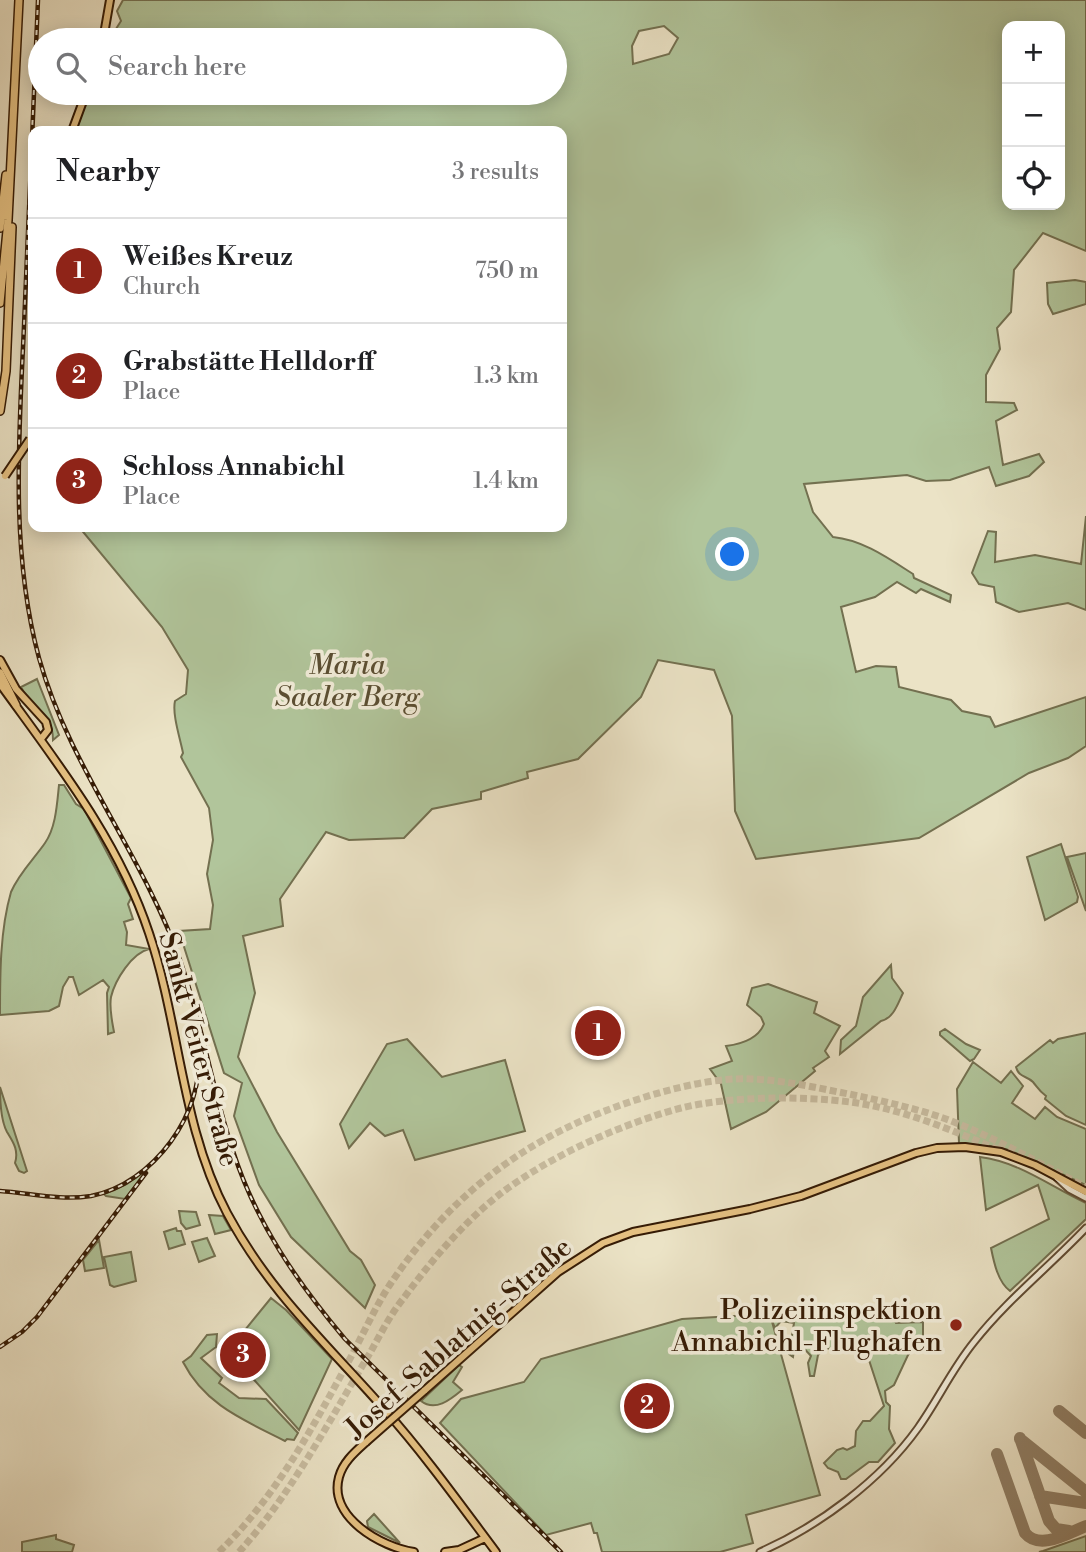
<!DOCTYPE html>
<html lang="en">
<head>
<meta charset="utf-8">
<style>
  body { margin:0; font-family:"Libre Bodoni",serif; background:#f2f2f2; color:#202124 }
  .controls { position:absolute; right:21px; top:21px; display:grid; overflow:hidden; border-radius:14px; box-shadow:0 4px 18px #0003 }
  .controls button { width:63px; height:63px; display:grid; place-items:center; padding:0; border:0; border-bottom:2px solid #e0e0e0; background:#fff; color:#202124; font:35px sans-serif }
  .you { position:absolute; left:733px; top:555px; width:24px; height:24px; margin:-18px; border:5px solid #fff; border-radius:50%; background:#1a73e8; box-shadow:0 0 0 10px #1a73e833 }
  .badge { display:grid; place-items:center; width:46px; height:46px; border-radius:50%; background:#8f2418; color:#fff; font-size:23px; font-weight:700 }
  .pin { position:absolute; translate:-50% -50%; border:4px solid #fff; box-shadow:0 2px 7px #0006 }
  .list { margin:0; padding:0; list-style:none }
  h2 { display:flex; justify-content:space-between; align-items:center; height:91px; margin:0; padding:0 28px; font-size:30px }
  h2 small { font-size:23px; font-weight:400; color:#757577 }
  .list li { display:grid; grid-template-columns:46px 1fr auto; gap:21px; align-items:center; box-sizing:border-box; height:105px; padding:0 28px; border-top:2px solid #e0e0e0 }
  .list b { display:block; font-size:26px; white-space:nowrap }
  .list p { margin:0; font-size:23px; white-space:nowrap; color:#757577 }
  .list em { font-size:23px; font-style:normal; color:#757577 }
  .icon { flex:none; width:38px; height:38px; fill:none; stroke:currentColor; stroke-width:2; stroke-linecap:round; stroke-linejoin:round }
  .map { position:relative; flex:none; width:1086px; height:1552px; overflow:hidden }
  .search { position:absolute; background:#fff; box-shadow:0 4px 18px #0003; left:28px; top:28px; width:539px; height:77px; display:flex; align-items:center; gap:18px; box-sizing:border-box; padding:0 24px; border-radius:38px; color:#757577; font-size:26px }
  .panel { position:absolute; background:#fff; box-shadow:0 4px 18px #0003; left:28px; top:126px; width:539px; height:406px; border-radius:14px }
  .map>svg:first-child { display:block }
  .green { fill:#b1c59b; stroke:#737050; stroke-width:2; fill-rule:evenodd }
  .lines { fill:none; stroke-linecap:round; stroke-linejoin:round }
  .taxiway { stroke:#907f66; stroke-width:12 }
  .highway-tunnel { stroke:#c7bb9f; stroke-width:7; stroke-dasharray:7 3.5; stroke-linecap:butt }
  .minor-casing { stroke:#624d35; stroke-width:9 }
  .major-casing { stroke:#351b05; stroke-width:10 }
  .highway-casing { stroke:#351b05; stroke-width:10 }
  .minor { stroke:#f2edda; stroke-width:5 }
  .major { stroke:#e6c283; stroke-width:6 }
  .highway { stroke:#e6c283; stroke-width:7 }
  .rail-casing { stroke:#351b05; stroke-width:4.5 }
  .rail { stroke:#f2edda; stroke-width:2; stroke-dasharray:5; stroke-linecap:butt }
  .major-bridge-casing { stroke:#351b05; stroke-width:10; stroke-linecap:butt }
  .major-bridge { stroke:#e6c283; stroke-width:6 }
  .poi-dot { fill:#8f2418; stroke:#f2edda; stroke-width:2.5 }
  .labels { text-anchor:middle; stroke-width:7; stroke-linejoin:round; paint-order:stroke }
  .park-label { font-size:28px; font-style:italic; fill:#5a4e32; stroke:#f2edda }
  .street-label { font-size:28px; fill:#351b05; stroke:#f2edda }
  .poi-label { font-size:28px; fill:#351b05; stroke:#f2edda; text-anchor:end }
</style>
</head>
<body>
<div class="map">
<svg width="1086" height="1552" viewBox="0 0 1086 1552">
  <rect width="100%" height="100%" fill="#ebe3c6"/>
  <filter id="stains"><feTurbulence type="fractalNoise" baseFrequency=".00286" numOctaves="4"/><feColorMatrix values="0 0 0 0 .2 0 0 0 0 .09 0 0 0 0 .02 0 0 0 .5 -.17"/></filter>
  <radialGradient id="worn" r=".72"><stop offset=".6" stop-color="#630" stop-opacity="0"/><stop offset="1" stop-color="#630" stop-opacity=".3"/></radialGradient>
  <path class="green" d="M123 0H1086V251L1043 233 1014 270 1011 312 997 328 1000 349 986 375V402L1014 403 1017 410 996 421 1003 465 1039 454 1044 462 1029 476 996 486 989 467 950 480 926 481 907 475 804 484 813 512 833 537C863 540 888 558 913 574L914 578 951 595 950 602 921 589 916 593 897 582 875 597 841 607 856 672 876 666 896 667 899 687 951 700 962 711 990 717 995 727 1086 697V746L1068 758 1029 773 919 838 756 859 735 811 732 716 714 670 658 660 641 697 578 759 527 772 528 778 481 792V799L432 809 404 838 349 840 326 832 280 899 283 926 243 936 255 993 238 1057 277 1132 350 1251 361 1260 375 1285 365 1308 291 1237 259 1185 234 1116 242 1083 224 1073 179 931 210 929 213 905 207 874 213 840 209 808 181 757 183 753C180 738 172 714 175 701L186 694 188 670 162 627 79 527H562V131H76L89 93H555V40H109L121 21 117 11ZM664 26 678 38 669 54 633 64 632 46 639 31ZM1007 26H1060V205H1007Z
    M1075 280 1086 282V304L1053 314 1048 304 1047 283Z
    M1086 516V610L1068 603 1019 612 996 602 994 587 979 584 972 573 988 531 996 532 995 562 1035 555 1081 564Z
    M37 679 59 735 53 740C53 711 31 710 21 687Z
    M59 785H64L76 804 84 809 131 898 128 904 133 919 124 922 127 932 126 945 149 949C132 953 115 980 111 997 109 1008 112 1021 114 1032L108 1034 107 993 109 987 103 980 79 995 73 977H69L63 987 59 1006 49 1011 0 1015C0 974 0 930 11 892 19 873 34 859 45 843 56 827 57 804 59 785Z
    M1061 844 1078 897 1077 902 1045 920 1027 857Z
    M1086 853V911L1067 857Z
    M891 965 892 978 903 993C898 1003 894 1018 881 1021L840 1054 841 1040 856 1026 863 997Z
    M768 984 817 1002 814 1013 840 1026 825 1051 829 1057 813 1068 815 1071 766 1112 731 1129 721 1084 710 1069 732 1061 726 1046C741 1044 758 1039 764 1024L761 1017 747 1005 752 988Z
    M945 1029 966 1044 980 1050 974 1059 970 1061 940 1035V1032Z
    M1086 1033V1125L1066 1116 1045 1099 1046 1096C1039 1091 1038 1088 1033 1082 1026 1075 1019 1078 1016 1067L1050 1040 1053 1043 1058 1039Z
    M407 1039 442 1077 505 1060 525 1131 415 1160 403 1130 385 1136 370 1123 349 1148 340 1124 387 1044Z
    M973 1062 1001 1083 1011 1071 1023 1086 1012 1103 1035 1119 1045 1107 1057 1117 1086 1129V1185L1009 1150 990 1146 959 1143 957 1089Z
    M0 1087 27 1171 24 1173 19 1171 15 1163C19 1150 13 1142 7 1132 1 1121 0 1099 0 1087Z
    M980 1157C1020 1162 1051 1187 1086 1203V1219L1010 1291C998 1282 994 1263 991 1248L1049 1219 1038 1185 986 1210Z
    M149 1167 125 1199 106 1196 104 1194 127 1184Z
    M179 1211 196 1212 200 1225 186 1229 181 1223Z
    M209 1215 223 1216 231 1230 215 1234Z
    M176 1228 177 1231H181L185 1244 169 1249 164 1232Z
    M207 1238 215 1256 199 1262 192 1242Z
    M99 1240 104 1268 85 1271 83 1260Z
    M131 1252 136 1281 114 1287 110 1285 104 1257Z
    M271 1298 286 1310 332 1359 299 1430 247 1372 258 1359 236 1341Z
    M775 1311C793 1320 869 1317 893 1317L896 1323 923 1322V1337L908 1355 894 1385 885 1391 886 1402 890 1406 889 1429 895 1443 878 1462H869L846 1479H841L838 1472 828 1468 824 1463 837 1450 843 1448 847 1450 855 1446 856 1431 863 1421H870L884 1406 867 1354 825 1348 818 1355 814 1376H810L808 1363 811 1356 801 1345 794 1350 793 1357 789 1354 794 1323 781 1321 775 1328 771 1318 820 1495 746 1515 753 1543 720 1552H602L597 1533H594L591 1523 546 1535 440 1423 461 1399 524 1382 541 1359 682 1319 770 1314Z
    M217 1334 216 1347 201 1358 222 1378 219 1383 239 1398 266 1399 298 1433 294 1440 287 1439 285 1441C244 1420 205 1405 183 1362L191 1356 207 1335Z
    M459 1365 462 1367 453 1382 462 1390C450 1400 435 1412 421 1401Z
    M374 1514 400 1543 368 1527 367 1521Z
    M56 1535V1539L74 1545 72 1552H22V1542Z
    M1086 1536V1552H1039L1043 1551Z"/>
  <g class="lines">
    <path class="taxiway" d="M1059 1411 1086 1433
      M1020 1438 1049 1521 1056 1529 1069 1531
      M1020 1439 1086 1492
      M997 1454 1025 1533C1040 1551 1068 1533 1086 1526
      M1040 1496 1086 1503"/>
    <path class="highway-tunnel" d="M219 1552C277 1496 314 1425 352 1355 364 1332 375 1308 389 1286 452 1191 533 1132 642 1098 673 1088 718 1077 751 1079 784 1080 817 1088 849 1094 882 1101 915 1108 946 1119 995 1137 1040 1164 1086 1187
      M239 1552C291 1495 330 1419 370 1353 380 1335 390 1315 403 1299 431 1261 463 1223 500 1194 550 1156 621 1124 681 1108 730 1096 801 1096 850 1102 903 1109 952 1130 1001 1151"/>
    <g class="minor-casing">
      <path id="minor" d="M1057 1178 1069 1189 1086 1198
        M760 1552C819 1526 880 1481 918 1428 938 1400 952 1369 974 1342 1007 1300 1049 1267 1086 1228"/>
    </g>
    <g class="major-casing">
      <path id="major" d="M103 40 110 0
        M72 131 86 93
        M0 660 16 689 46 722 48 730 41 739
        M0 684C57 763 118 839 149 933 180 1025 181 1126 227 1213 269 1292 327 1344 385 1410 425 1455 460 1504 496 1552
        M424 1391 558 1272 603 1243 633 1232 750 1209 801 1196 916 1153 937 1148 965 1147 1001 1152 1035 1165 1086 1192
        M366 1442C355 1452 343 1462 339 1477 328 1517 381 1547 414 1552
        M445 1552 459 1550 485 1538"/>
    </g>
    <g class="highway-casing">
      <path id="highway" d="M0 228 6 175
        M0 303 8 220 19 0
        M0 411 6 371 12 227
        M0 673 16 705"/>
    </g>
    <use href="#minor" class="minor"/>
    <use href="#major" class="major"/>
    <use href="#highway" class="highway"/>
    <g class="rail-casing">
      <path id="rail" d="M38 0C33 109 28 218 24 326 19 436 10 551 39 658 69 766 143 855 180 960 202 1022 212 1089 233 1151 256 1223 297 1282 345 1339L561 1552
        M0 1191C30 1193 60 1201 91 1196 153 1184 206 1112 198 1049
        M0 1347 22 1332 37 1317 146 1173"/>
    </g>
    <use href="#rail" class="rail"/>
    <g class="major-bridge-casing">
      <path id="major-bridge" d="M5 476 30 439
        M366 1442 424 1391"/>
    </g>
    <use href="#major-bridge" class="major-bridge"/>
  </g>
  <circle class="poi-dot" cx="956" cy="1325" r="7"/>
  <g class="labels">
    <g class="park-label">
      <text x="347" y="674">Maria<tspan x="347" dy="32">Saaler Berg</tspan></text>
    </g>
    <g class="street-label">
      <text transform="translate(200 1049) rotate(75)" y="10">Sankt Veiter Straße</text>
      <text transform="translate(458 1337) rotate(-41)" y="10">Josef-Sablatnig-Straße</text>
    </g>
    <g class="poi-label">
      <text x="942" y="1319">Polizeiinspektion<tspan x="942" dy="32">Annabichl-Flughafen</tspan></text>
    </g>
  </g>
  <rect width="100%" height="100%" filter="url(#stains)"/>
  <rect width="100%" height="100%" fill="url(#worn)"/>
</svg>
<div class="controls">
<button>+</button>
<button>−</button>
<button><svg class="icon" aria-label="locate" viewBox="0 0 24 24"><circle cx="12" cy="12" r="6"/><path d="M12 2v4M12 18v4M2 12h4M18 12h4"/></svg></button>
</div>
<div class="you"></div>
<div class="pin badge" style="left:598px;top:1033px">1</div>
<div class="pin badge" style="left:647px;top:1406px">2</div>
<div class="pin badge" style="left:243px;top:1355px">3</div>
<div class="search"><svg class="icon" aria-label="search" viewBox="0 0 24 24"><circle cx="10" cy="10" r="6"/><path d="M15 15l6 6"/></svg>Search here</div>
<section class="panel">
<h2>Nearby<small>3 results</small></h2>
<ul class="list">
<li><span class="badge">1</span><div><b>Weißes Kreuz</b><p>Church</p></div><em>750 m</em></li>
<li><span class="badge">2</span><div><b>Grabstätte Helldorff</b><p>Place</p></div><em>1.3 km</em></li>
<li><span class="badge">3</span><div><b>Schloss Annabichl</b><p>Place</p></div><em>1.4 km</em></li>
</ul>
</section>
</div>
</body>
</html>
